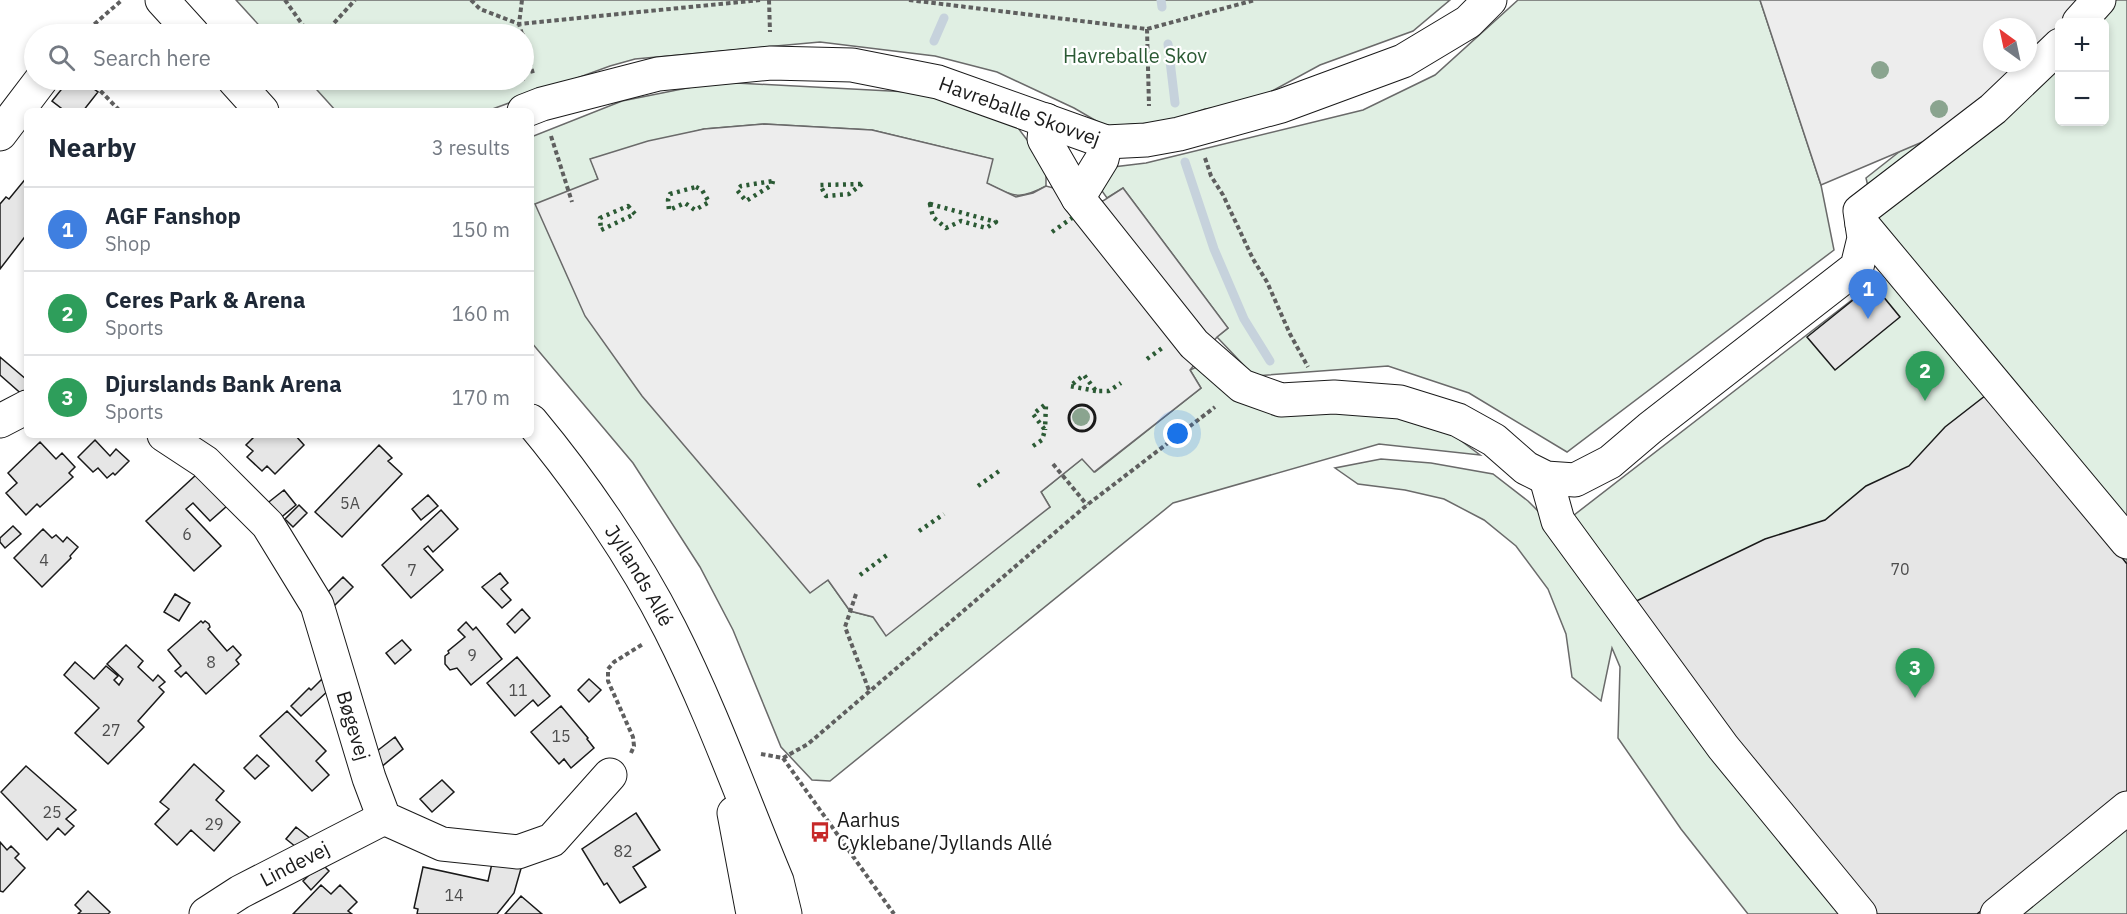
<!DOCTYPE html>
<html lang="en">
<head>
<meta charset="utf-8">
<style>
  body { margin:0; font-family:"IBM Plex Sans",sans-serif; background:#f6f6f7; color:#1f2937 }
  .controls { position:absolute; right:18px; top:18px; display:grid; overflow:hidden; border-radius:9px; box-shadow:0 3px 9px #0003 }
  .controls button { width:54px; height:54px; display:grid; place-items:center; padding:0; border:0; border-bottom:2px solid #e0e1e3; background:#fff; color:#1f2937; font:30px sans-serif }
  .compass { position:absolute; left:1983px; top:18px; width:54px; height:54px; border-radius:50%; background:#fff; box-shadow:0 3px 9px #0003; rotate:327deg }
  .you { position:absolute; left:1178px; top:434px; width:21px; height:21px; margin:-15px; border:4px solid #fff; border-radius:50%; background:#1a73e8; box-shadow:0 0 0 9px #1a73e833 }
  .badge { display:grid; place-items:center; width:39px; height:39px; border-radius:50%; background:#c62828; color:#fff; font-size:20px; font-weight:700 }
  .pin { position:absolute; translate:-50% -50px; filter:drop-shadow(0 2px 3px #0008) }
  .pin::after { content:''; position:absolute; top:32px; width:21px; height:18px; background:inherit; clip-path:polygon(0 0,100% 0,50% 100%) }
  .list { margin:0; padding:0; list-style:none }
  h2 { display:flex; justify-content:space-between; align-items:center; height:78px; margin:0; padding:0 24px; font-size:26px }
  h2 small { font-size:20px; font-weight:400; color:#747a83 }
  .list li { display:grid; grid-template-columns:39px 1fr auto; gap:18px; align-items:center; box-sizing:border-box; height:84px; padding:0 24px; border-top:2px solid #e0e1e3 }
  .list b { display:block; font-size:22px; white-space:nowrap }
  .list p { margin:0; font-size:20px; white-space:nowrap; color:#747a83 }
  .list em { font-size:20px; font-style:normal; color:#747a83 }
  .icon { flex:none; width:33px; height:33px; fill:none; stroke:currentColor; stroke-width:2; stroke-linecap:round; stroke-linejoin:round }
  .map { position:relative; flex:none; width:2127px; height:914px; overflow:hidden }
  .search { position:absolute; background:#fff; box-shadow:0 3px 9px #0003; left:24px; top:24px; width:510px; height:66px; display:flex; align-items:center; gap:15px; box-sizing:border-box; padding:0 21px; border-radius:33px; color:#747a83; font-size:22px }
  .panel { position:absolute; background:#fff; box-shadow:0 3px 9px #0003; left:24px; top:108px; width:510px; height:330px; border-radius:9px }
  .map>svg:first-child { display:block }
  .green { fill:#e0efe3; stroke:#6a6a6a; stroke-width:1.5 }
  .parking { fill:#ededed; stroke:#6a6a6a; stroke-width:1.5 }
  .lines { fill:none; stroke-linecap:round; stroke-linejoin:round }
  .stream { stroke:#c6d2dc; stroke-width:9 }
  .building { fill:#e6e6e6; stroke:#1a1a1a; stroke-width:1.5 }
  .minor-casing { stroke:#1a1a1a; stroke-width:35 }
  .path { stroke:#5f5f5f; stroke-width:4; stroke-dasharray:4.5 3; stroke-linecap:butt }
  .minor { stroke:#fff; stroke-width:33 }
  .hedge { stroke:#2b5a34; stroke-width:4.5; stroke-dasharray:3 4.5; stroke-linecap:butt }
  .wall { stroke:#1a1a1a; stroke-width:3 }
  .tree { fill:#8aa48f }
  .labels { text-anchor:middle; stroke-width:4.5; stroke-linejoin:round; paint-order:stroke }
  .number-label { font-size:16px; fill:#4d4d4d }
  .park-label { font-size:20px; fill:#2b5a34; stroke:#fff }
  .street-label { font-size:20px; fill:#1a1a1a; stroke:#fff }
  .poi-label { font-size:20px; fill:#1a1a1a; stroke:#fff; text-anchor:start }
</style>
</head>
<body>
<div class="map">
<svg width="2127" height="914" viewBox="0 0 2127 914">
  <rect width="100%" height="100%" fill="#fff"/>
  <path class="green" d="M236 0H1450L1413 31 1320 65 1250 103 1205 109 1169 122 1105 126 1074 108 997 72 935 56 820 42 635 59 610 66 487 111H336L308 80H524V34H267Z
    M1518 0H1760L1821 185 1834 250 1567 452 1469 393 1388 366 1254 376 1217 337 1228 328 1123 188 1107 198 1102 191 1113 167 1146 163 1363 110 1435 75Z
    M2092 0H2127V914H1748L1681 829 1618 738 1620 667 1612 648 1601 701 1572 677 1566 634 1548 589 1516 546 1484 520 1444 499 1405 490 1358 484 1335 468 1381 459 1431 463 1493 474 1528 501 1556 529 1888 272 1866 178 2012 63H2028L2059 26 2060 122H2104V22H2064Z
    M717 82 928 93 1015 124 1046 165V186C1018 201 1014 196 986 183L992 159 872 130 764 124 704 129 591 159 598 179 810 592 828 580 850 611 873 617 1050 507 1041 492 1083 458 1095 472 1201 388 1190 370 1205 363 1394 416 1444 428 1480 455 1379 444 1173 503 830 781 812 780 781 747 733 630 700 567 633 463 531 342V137L622 101Z"/>
  <path class="parking" d="M1760 0H2077L2062 22H2060L2059 27 2052 38 2028 60V27H1992V63H2025L1953 129 1821 185Z
    M764 124 872 130 993 159 987 183 1016 197 1033 193 1046 186 1103 201 1123 188 1228 328 1217 337 1190 370 1201 388 1094 472 1082 459 1041 492 1050 507 886 636 873 617 850 611 828 580 810 593 642 396 585 316 535 204 598 179 590 159 648 141 704 129Z"/>
  <g class="lines">
    <path class="stream" d="M1161 0 1162 7
      M934 41 944 18
      M1168 44 1175 103
      M1185 162 1214 249 1244 319 1270 361"/>
  </g>
  <path class="building" d="M69 80H81L98 92 83 111H65L52 101Z
    M27 177V234L0 269V204L6 197 9 199Z
    M1873 284 1900 317 1835 370 1807 337Z
    M0 357 27 380 25 397 0 375Z
    M1990 392 2127 564V792L1977 914H1876L1628 605 1765 539 1825 520 1866 486 1909 466 1945 427Z
    M256 435H295L304 445 275 474 267 466 262 471 247 457 253 451 246 445Z
    M95 440 110 456 116 449 129 461 115 475 113 473 107 478 98 468 93 472 78 457Z
    M40 442 56 459 62 453 75 467 69 473 73 477 40 507 37 504 26 515 6 493 17 483 8 473Z
    M379 445 392 458 388 461 402 474 342 537 315 512Z
    M197 474 227 506 210 521 193 503 186 509 221 546 194 571 146 521Z
    M284 490 296 505 278 520 265 505Z
    M428 495 438 506 421 520 412 509Z
    M299 505 307 513 293 527 285 519Z
    M441 510 458 529 433 552 428 546 424 549 443 570 411 598 382 565Z
    M13 526 21 534 5 548 0 542V538Z
    M43 529 52 538 56 535 63 542 67 537 78 547 70 556 71 558 42 587 14 558Z
    M500 573 508 583 501 589 511 600 502 608 482 587Z
    M343 577 353 587 329 611 323 597Z
    M175 594 190 603 179 621 164 612Z
    M522 609 530 618 515 633 507 624Z
    M201 621 203 623 205 621 209 624 210 627 208 629 227 651 233 646 241 655 236 660 239 664 206 694 186 672 181 677 175 671 181 666 168 650Z
    M466 622 473 630 476 627 502 659 471 685 457 668 450 670 445 664V656L449 653 448 651 465 637 458 630Z
    M402 640 411 650 395 664 386 653Z
    M126 645 143 661 138 667 153 681 158 675 165 682 159 687 164 692 138 721 144 727 108 764 75 733 99 708 64 675 75 662 94 679 106 666 118 676 114 680 119 685 123 679 107 664Z
    M517 657 550 696 538 706 533 700 515 716 487 683Z
    M322 679 331 688 301 716 291 706 309 688 311 690Z
    M589 679 601 690 589 702 578 690Z
    M561 706 588 738 587 739 594 748 571 768 564 759 559 764 531 732Z
    M287 711 326 751 316 761 329 775 312 791 260 736Z
    M395 737 403 749 380 768 377 751Z
    M257 755 269 766 255 779 244 768Z
    M194 764 224 791 216 800 240 822 214 851 191 830 177 845 155 824 169 809 160 802Z
    M26 766 76 810 66 819 74 826 65 835 58 828 47 840 1 792Z
    M442 780 454 792 432 812 420 799Z
    M636 813 660 850 633 867 646 887 620 903 607 883 604 885 582 849Z
    M296 827 311 839 301 851 286 839Z
    M0 842 7 850 11 846 19 854 15 858 25 868 3 892 0 891Z
    M493 859 522 865 514 893 497 914H417L418 909 414 908 423 867 488 881Z
    M325 867 329 871 311 890 303 881 310 874Z
    M321 885 331 894 340 885 357 902 348 911 352 914H293Z
    M88 891 110 912 108 914H78L81 911 75 905Z
    M521 896 542 914H505Z"/>
  <g class="lines">
    <g class="minor-casing">
      <g id="minor">
        <path d="M162 0 193 34"/>
        <path d="M2079 22 2099 0"/>
        <path d="M234 80 262 111"/>
        <path id="s1" d="M524 111 542 104 658 74 771 63 852 65 938 82 1106 142 1146 140 1179 134 1281 106 1403 61 1468 22 1490 0"/>
        <path d="M1046 120 1044 139 1078 198 1194 344 1242 386 1281 400 1334 397 1400 402 1458 420 1494 440 1526 468 1546 478 1575 480 1610 462 1650 428 1857 267 1864 238 1860 211 1993 109 2060 45"/>
        <path d="M0 134 41 80"/>
        <path d="M1078 198 1102 159 1106 142"/>
        <path d="M1862 224 2127 542"/>
        <path d="M0 421 27 407"/>
        <path id="s2" d="M531 421C582 482 634 558 670 629 711 710 742 797 777 881L785 914"/>
        <path id="s3" d="M164 435 205 462 268 525 317 605 369 778 384 818 442 844 518 852 552 840 610 775"/>
        <path d="M1546 478 1558 521 1723 747 1860 914"/>
        <path d="M734 813 753 914"/>
        <path id="s4" d="M206 914 240 892 384 818"/>
        <path d="M1997 914 2127 808"/>
      </g>
    </g>
    <path class="path" d="M285 0 309 34
      M471 0 480 9 519 24 760 0
      M522 0 519 24 522 34
      M769 0 770 32
      M909 0 1147 29 1255 0
      M1147 29 1149 106
      M83 34 122 0
      M324 34 355 0
      M524 40 533 74
      M90 80 120 111
      M551 136 572 202
      M1205 158 1211 176 1223 195 1253 259 1267 282 1290 334 1308 367
      M1053 464 1087 505
      M856 594 845 627 870 693
      M631 753 634 746 633 737 608 681V669L614 662 643 644
      M761 754 783 758 808 744 1087 505 1215 407
      M783 758 894 914"/>
    <use href="#minor" class="minor"/>
    <path class="hedge" d="M773 181 772 185 746 201 737 190 741 186Z
      M862 184 849 194 826 196 820 185Z
      M696 187 702 190 709 202 695 210 685 203 669 210 668 200 670 194Z
      M930 204 996 222 986 228 961 221 946 228 933 217Z
      M628 206 635 214 601 230 600 218Z
      M1052 232 1072 218
      M1147 359 1165 346
      M1096 391 1070 386 1084 375 1096 391H1109L1121 383
      M1033 446 1042 440 1045 430 1033 414 1046 404 1045 430
      M978 486 1002 469
      M919 531 944 514
      M860 575 887 555"/>
    <path class="wall" d="M1069 418a13 13 0 1 1 26 0a13 13 0 1 1-26 0Z"/>
  </g>
  <g class="tree">
    <circle cx="1880" cy="70" r="9"/>
    <circle cx="1939" cy="109" r="9"/>
    <circle cx="1081" cy="417" r="9"/>
  </g>
  <defs>
    <g id="bus-bare" transform="scale(1.62)"><path d="M-5-6H5V4H4V6H2V4H-2V6H-4V4H-5ZM-3.5-4V0h7V-4ZM-3.5 1.2v1.5H-2V1.2ZM2 1.2v1.5H3.5V1.2Z" fill="#c62828" stroke="#fff" stroke-width="2.5" paint-order="stroke"/></g>
  </defs>
  <g fill-rule="evenodd">
    <use href="#bus-bare" x="820" y="832"/>
  </g>
  <g class="labels">
    <g class="number-label">
      <text x="350" y="509">5A</text>
      <text x="187" y="540">6</text>
      <text x="44" y="566">4</text>
      <text x="1900" y="575">70</text>
      <text x="412" y="576">7</text>
      <text x="472" y="661">9</text>
      <text x="211" y="668">8</text>
      <text x="518" y="696">11</text>
      <text x="111" y="736">27</text>
      <text x="561" y="742">15</text>
      <text x="52" y="818">25</text>
      <text x="214" y="830">29</text>
      <text x="623" y="857">82</text>
      <text x="454" y="901">14</text>
    </g>
    <g class="park-label">
      <text x="1135" y="63">Havreballe Skov</text>
    </g>
    <g class="street-label">
      <text dy="7" stroke="none"><textPath href="#s1" startOffset="508">Havreballe Skovvej</textPath></text>
      <text dy="7" stroke="none"><textPath href="#s2" startOffset="189">Jyllands Allé</textPath></text>
      <text dy="7" stroke="none"><textPath href="#s3" startOffset="358">Bøgevej</textPath></text>
      <text dy="7" stroke="none"><textPath href="#s4" startOffset="102">Lindevej</textPath></text>
    </g>
    <g class="poi-label">
      <text x="837" y="827">Aarhus<tspan x="837" dy="23">Cyklebane/Jyllands Allé</tspan></text>
    </g>
  </g>
</svg>
<div class="controls">
<button>+</button>
<button>−</button>
</div>
<svg class="compass" viewBox="-18 -18 36 36"><path d="M0-13l5 13h-10z" fill="#e53935"/><path d="M0 13l5-13h-10z" fill="#747a83"/></svg>
<div class="you"></div>
<div class="pin badge" style="left:1868px;top:319px;background:#3f7fe0">1</div>
<div class="pin badge" style="left:1925px;top:401px;background:#2e9e5b">2</div>
<div class="pin badge" style="left:1915px;top:698px;background:#2e9e5b">3</div>
<div class="search"><svg class="icon" aria-label="search" viewBox="0 0 24 24"><circle cx="10" cy="10" r="6"/><path d="M15 15l6 6"/></svg>Search here</div>
<section class="panel">
<h2>Nearby<small>3 results</small></h2>
<ul class="list">
<li><span class="badge" style="background:#3f7fe0">1</span><div><b>AGF Fanshop</b><p>Shop</p></div><em>150 m</em></li>
<li><span class="badge" style="background:#2e9e5b">2</span><div><b>Ceres Park &amp; Arena</b><p>Sports</p></div><em>160 m</em></li>
<li><span class="badge" style="background:#2e9e5b">3</span><div><b>Djurslands Bank Arena</b><p>Sports</p></div><em>170 m</em></li>
</ul>
</section>
</div>
</body>
</html>
